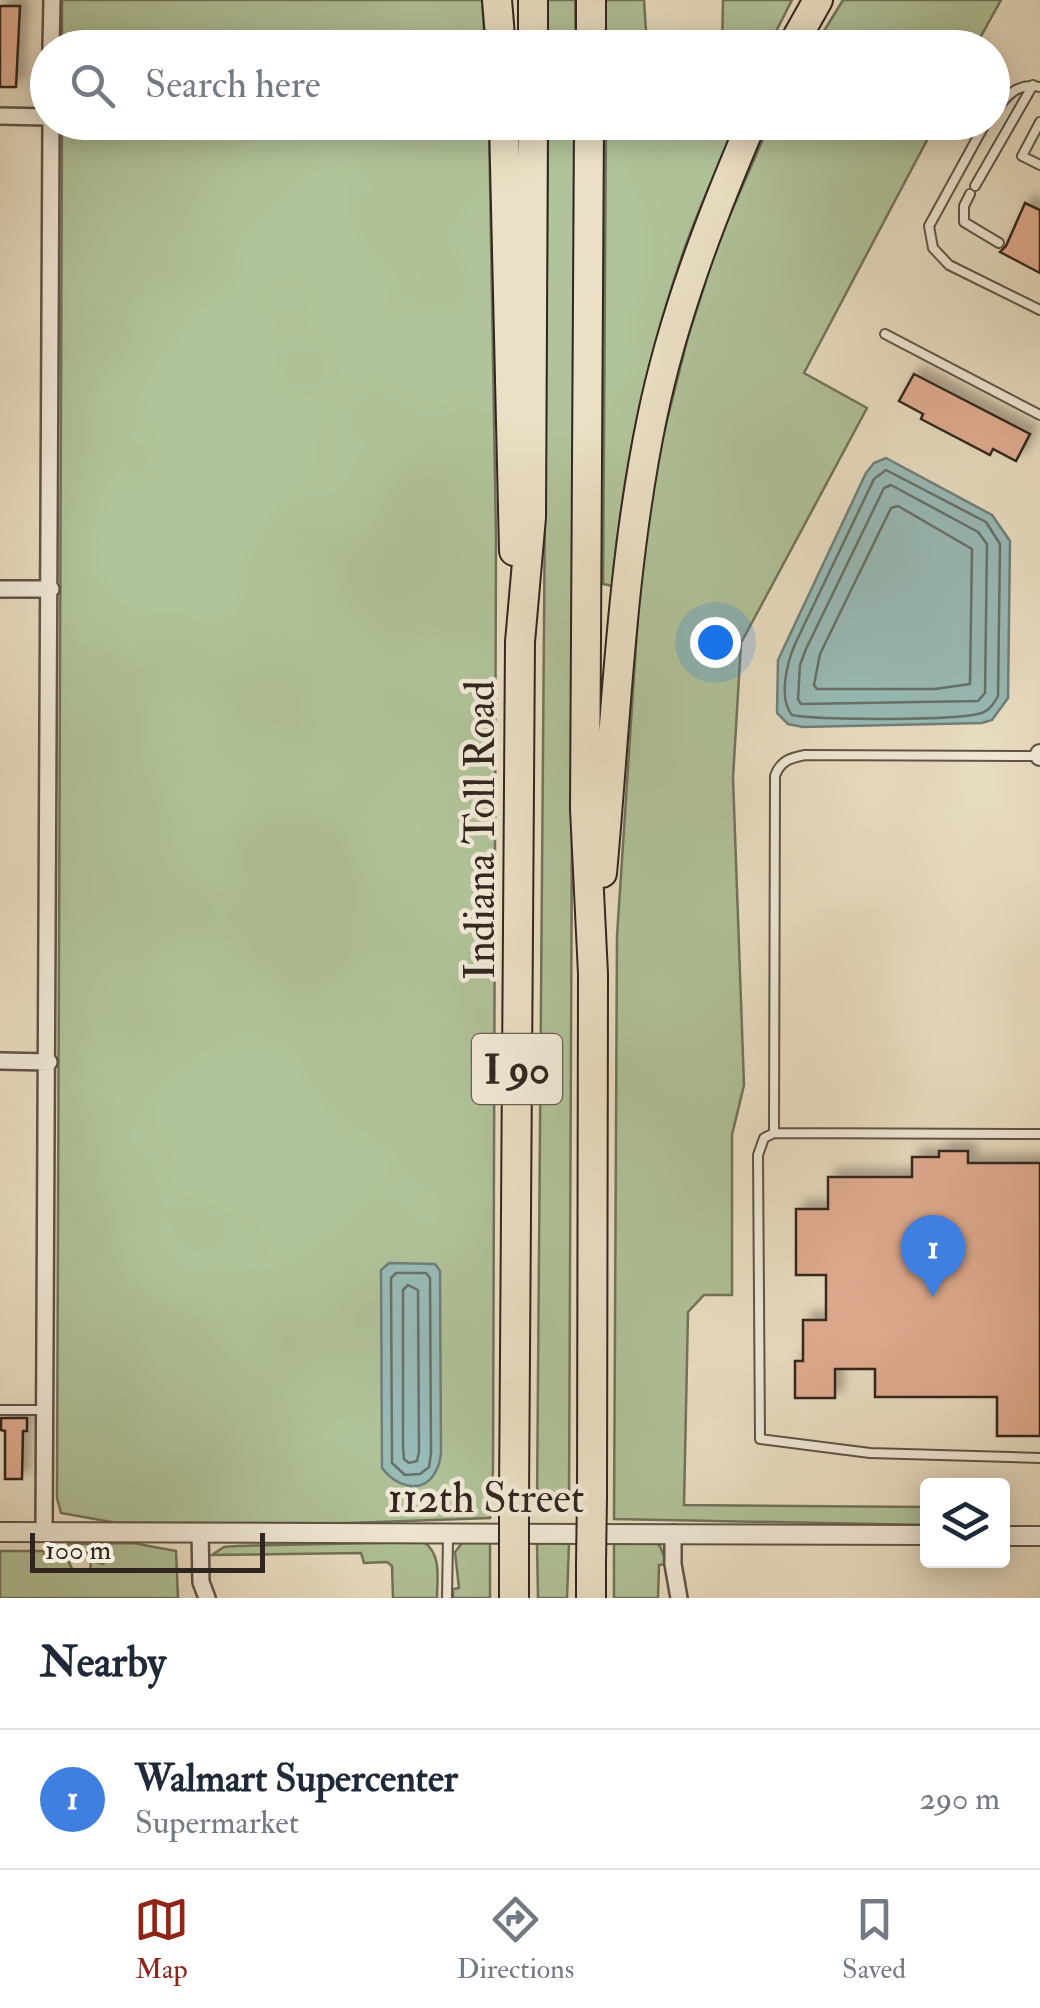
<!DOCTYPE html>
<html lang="en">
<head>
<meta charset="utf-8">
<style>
  body { margin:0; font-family:"IM FELL Double Pica",serif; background:#f6f6f7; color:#1f2937 }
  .controls { position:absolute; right:30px; bottom:30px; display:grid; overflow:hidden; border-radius:10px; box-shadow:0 5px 25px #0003 }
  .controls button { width:90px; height:90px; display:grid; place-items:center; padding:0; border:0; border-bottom:2px solid #e0e1e3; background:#fff; color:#1f2937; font:50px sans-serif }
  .scale { position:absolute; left:30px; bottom:25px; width:235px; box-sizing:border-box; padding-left:10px; border:5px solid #31261f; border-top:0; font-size:28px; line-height:35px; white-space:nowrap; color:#31261f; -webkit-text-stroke:8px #f2ebd9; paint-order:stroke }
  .you { position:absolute; left:715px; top:642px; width:35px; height:35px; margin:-25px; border:8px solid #fff; border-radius:50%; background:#1a73e8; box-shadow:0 0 0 15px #1a73e833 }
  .badge { display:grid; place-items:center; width:65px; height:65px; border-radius:50%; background:#8f2418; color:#fff; font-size:32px; font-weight:700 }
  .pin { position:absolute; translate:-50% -82px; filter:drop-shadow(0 2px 5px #0008) }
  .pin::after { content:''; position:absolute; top:52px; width:35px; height:30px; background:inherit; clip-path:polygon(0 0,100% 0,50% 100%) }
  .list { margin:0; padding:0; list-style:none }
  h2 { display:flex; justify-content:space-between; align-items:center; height:130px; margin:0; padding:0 40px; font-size:42px }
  h2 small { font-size:32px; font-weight:400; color:#747a83 }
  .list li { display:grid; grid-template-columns:65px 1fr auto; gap:30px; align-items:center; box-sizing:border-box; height:140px; padding:0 40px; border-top:2px solid #e0e1e3 }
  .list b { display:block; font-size:38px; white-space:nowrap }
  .list p { margin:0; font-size:32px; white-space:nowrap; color:#747a83 }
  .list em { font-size:32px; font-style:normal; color:#747a83 }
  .icon { flex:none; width:55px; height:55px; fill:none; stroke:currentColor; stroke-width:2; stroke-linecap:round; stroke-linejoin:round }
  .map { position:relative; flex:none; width:1040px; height:1598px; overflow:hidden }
  .search { position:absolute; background:#fff; box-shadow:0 5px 25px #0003; left:30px; right:30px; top:30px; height:110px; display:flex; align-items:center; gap:25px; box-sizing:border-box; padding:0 35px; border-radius:55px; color:#747a83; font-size:38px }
  .sheet { height:270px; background:#fff }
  nav { display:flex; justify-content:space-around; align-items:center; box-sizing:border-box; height:140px; border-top:2px solid #e0e1e3; background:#fff; font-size:28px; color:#747a83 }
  nav a { display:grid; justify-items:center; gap:5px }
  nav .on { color:#8f2418 }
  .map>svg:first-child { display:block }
  .green { fill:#b1c39a; stroke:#71745c; stroke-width:2.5 }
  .water { fill:#99bcb9; stroke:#6f807b; stroke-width:2.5 }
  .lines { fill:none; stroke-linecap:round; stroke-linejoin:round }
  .shore { stroke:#65716c; stroke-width:2.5 }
  .building { fill:#e4af95; stroke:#31261f; stroke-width:2.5; filter:url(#shadow) }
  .service-casing { stroke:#605448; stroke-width:12 }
  .minor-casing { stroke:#605448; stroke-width:20 }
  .tertiary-casing { stroke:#605448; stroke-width:22 }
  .motorway-casing { stroke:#31261f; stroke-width:32 }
  .service { stroke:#f2ebd9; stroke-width:8 }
  .minor { stroke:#f2ebd9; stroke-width:15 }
  .tertiary { stroke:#f2ebd9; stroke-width:18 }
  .motorway { stroke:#ebe0c5; stroke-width:28 }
  .motorway-bridge-casing { stroke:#31261f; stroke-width:32; stroke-linecap:butt }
  .motorway-bridge { stroke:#ebe0c5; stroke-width:28 }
  .labels { text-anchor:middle; stroke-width:9; stroke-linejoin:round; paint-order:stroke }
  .shield { fill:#f2ebd9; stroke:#6b6157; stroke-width:2.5 }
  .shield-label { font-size:40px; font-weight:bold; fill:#31261f }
  .street-label { font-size:42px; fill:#31261f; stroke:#f2ebd9 }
</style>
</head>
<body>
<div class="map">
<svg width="1040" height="1598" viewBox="0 0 1040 1598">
  <defs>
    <filter id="shadow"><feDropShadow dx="8" dy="-8" stdDeviation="5" flood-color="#0004"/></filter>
  </defs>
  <rect width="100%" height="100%" fill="#ebe0c5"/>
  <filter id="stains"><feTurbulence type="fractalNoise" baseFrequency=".002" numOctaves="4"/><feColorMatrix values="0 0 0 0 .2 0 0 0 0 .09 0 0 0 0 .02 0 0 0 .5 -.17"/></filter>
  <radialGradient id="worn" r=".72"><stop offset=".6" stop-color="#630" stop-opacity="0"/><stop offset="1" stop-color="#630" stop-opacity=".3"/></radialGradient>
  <path class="green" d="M62 0H482L485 47H62Z
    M546 0H575L576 47H547Z
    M605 0H644L647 47H606Z
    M723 0H792L768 47 722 48Z
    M843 0H1001L975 47H814Z
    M575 122 569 1506 537 1505 548 123Z
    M62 123H489L496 537 493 1471 490 1518 349 1523H117L61 1513 57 1498Z
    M606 123H736C719 165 699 207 684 250 646 359 623 471 612 586L603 584Z
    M770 123H936L804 373 867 408 741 643 733 778 744 1085 732 1135V1295H704L688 1312 684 1505 927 1507V1525L614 1519 617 936 641 569 660 448 688 337 719 240Z
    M424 1542C442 1555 437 1578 437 1598H393L392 1566 387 1562 364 1563 361 1553 212 1555 224 1547 236 1546Z
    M469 1542H490V1598H453V1589L459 1588 455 1552 462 1543Z
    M133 1543 176 1551 178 1598H0V1551H44V1560H68L73 1571H90L91 1560 103 1564 109 1557 97 1553 70 1551 68 1544Z
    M537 1543H569L567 1598H538Z
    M614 1543H655L660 1546 667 1564 659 1565 658 1598H614Z"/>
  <path class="water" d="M886 458 992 515 1010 541 1008 698 992 720 982 723 803 727 788 724 777 713 778 660 866 473 874 463Z
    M389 1263 435 1264 440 1271 441 1454C436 1492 404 1496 382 1468L381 1270Z"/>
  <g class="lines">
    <path class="shore" d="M886 470 986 522 1000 544 998 696C994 703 990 710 982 713 957 721 819 720 792 715 778 698 787 663 795 644L874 479Z
      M891 485 978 532 987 544 985 693 978 701 801 704 798 699 800 665 806 649 884 488Z
      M898 506 972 549 970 684 935 689H817L814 685 820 654 891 508Z
      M396 1273H426L430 1278 431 1453 429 1467 420 1474 405 1475 392 1463 391 1278Z
      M408 1285 418 1290 419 1452 417 1461 409 1463 404 1459 403 1447V1290Z"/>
  </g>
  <path class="building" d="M0 6H20L16 87H0Z
    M1025 203 1040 210V273L1000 252 1006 246Z
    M914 374 1030 434 1016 461 993 449 990 455 921 419 923 414 899 401Z
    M939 1151H968V1163H1040V1436H997V1397H875V1369H835V1398H795V1361H803V1320H826V1275H796V1209H828V1177H912V1157H939Z
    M1 1418H27V1431H23L22 1479H5V1431L1 1430Z"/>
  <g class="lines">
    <g class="service-casing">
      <path id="service" d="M992 115C1006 97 1016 82 1040 87
        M986 122 929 226 933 248 949 265 1040 310
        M1040 122 1022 156 1040 165
        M975 186 1033 85
        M970 194 964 206V222L999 243
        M885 334 1040 415
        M774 1133 775 776C780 761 790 758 805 755L1039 756
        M1040 1134 774 1133 764 1138 758 1155 760 1439 870 1453 1040 1458
        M0 1410H45
        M447 1598 448 1537"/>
    </g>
    <g class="minor-casing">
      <path id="minor" d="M51 48 52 0
        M0 116 48 117
        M0 589H51
        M0 1061 49 1062
        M200 1532 201 1582 207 1598
        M44 1533 51 122
        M673 1533V1564L679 1598"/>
    </g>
    <g class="tertiary-casing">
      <path id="tertiary" d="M1040 756V754
        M0 1532 928 1535
        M1002 1536H1040"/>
    </g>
    <g class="motorway-casing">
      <path id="motorway" d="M497 0 501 48
        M533 48V0
        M591 48V0
        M791 48 818 0
        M504 122 514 551
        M589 122 585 809 593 974 592 1497
        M602 873C616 721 621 568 652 418 673 316 711 218 752 122
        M514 1497 520 642 531 517 533 122
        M514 1563V1598
        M591 1598V1563"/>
    </g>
    <use href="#service" class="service"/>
    <use href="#minor" class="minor"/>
    <use href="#tertiary" class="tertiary"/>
    <use href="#motorway" class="motorway"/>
    <g class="motorway-bridge-casing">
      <path id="motorway-bridge" d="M514 1497V1563
        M591 1563 592 1497"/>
    </g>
    <use href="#motorway-bridge" class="motorway-bridge"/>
  </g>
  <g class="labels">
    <rect class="shield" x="472" y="1034" width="90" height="70" rx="8"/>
    <g class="shield-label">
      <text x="517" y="1083">I 90</text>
    </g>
    <g class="street-label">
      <text transform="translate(479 830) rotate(-90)" y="15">Indiana Toll Road</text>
      <text x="486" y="1512">112th Street</text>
    </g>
  </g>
  <rect width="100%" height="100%" filter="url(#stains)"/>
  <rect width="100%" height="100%" fill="url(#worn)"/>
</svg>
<div class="controls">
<button><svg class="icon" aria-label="layers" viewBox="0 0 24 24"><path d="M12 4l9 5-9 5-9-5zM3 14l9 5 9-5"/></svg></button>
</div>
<div class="scale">100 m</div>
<div class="you"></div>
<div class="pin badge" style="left:933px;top:1297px;background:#3f7fe0">1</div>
<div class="search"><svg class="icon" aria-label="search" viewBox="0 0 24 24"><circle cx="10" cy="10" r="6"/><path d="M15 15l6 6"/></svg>Search here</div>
</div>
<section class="sheet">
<h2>Nearby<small></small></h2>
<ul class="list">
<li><span class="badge" style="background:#3f7fe0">1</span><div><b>Walmart Supercenter</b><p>Supermarket</p></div><em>290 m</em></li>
</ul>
</section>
<nav>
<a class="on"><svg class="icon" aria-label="map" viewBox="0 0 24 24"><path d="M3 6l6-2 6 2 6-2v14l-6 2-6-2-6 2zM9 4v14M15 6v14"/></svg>Map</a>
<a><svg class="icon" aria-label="directions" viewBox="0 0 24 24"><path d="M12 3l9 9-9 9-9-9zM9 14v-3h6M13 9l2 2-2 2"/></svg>Directions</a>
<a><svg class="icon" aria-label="saved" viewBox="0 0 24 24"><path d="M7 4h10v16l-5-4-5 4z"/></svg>Saved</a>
</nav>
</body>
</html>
